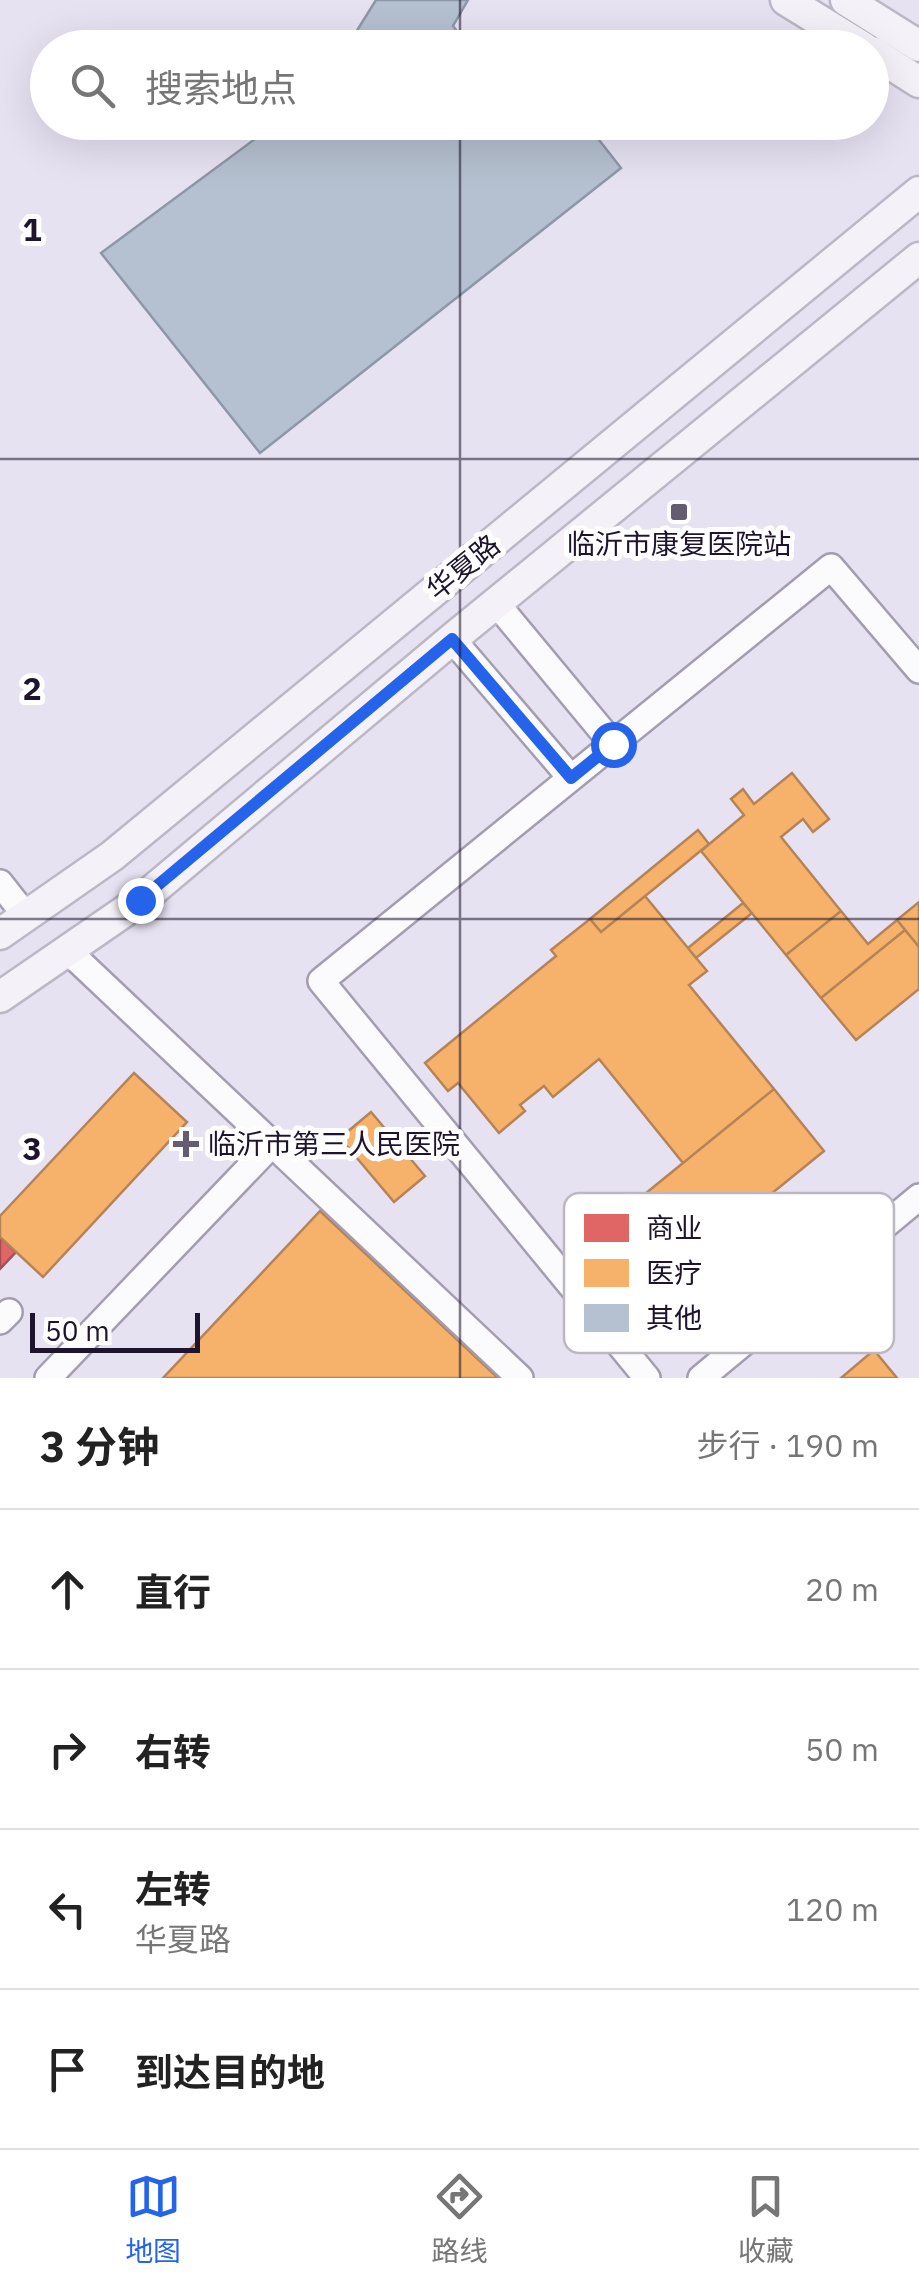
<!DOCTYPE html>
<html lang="zh">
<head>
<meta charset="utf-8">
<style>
  body { margin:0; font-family:"IBM Plex Sans","Noto Sans SC",sans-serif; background:#f2f2f2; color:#222 }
  .scale { position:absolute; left:30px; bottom:25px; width:170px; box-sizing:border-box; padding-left:10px; border:5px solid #1e142d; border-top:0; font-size:28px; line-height:35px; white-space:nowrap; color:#1e142d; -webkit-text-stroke:8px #fff; paint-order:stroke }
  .stop { position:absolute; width:30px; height:30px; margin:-22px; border:8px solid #2563eb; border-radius:50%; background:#fff }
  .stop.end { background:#2563eb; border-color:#fff; box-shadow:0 2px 10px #0008 }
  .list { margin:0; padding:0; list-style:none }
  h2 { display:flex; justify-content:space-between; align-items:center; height:130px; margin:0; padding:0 40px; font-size:42px }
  h2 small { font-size:32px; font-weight:400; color:#767676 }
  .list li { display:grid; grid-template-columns:65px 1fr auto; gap:30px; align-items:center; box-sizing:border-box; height:160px; padding:0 40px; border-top:2px solid #e0e0e0 }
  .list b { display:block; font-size:38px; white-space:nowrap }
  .list p { margin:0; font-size:32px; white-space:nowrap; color:#767676 }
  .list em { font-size:32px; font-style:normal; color:#767676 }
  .icon { flex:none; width:55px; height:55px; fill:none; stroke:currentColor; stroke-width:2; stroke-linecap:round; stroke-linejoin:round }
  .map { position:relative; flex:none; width:919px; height:1378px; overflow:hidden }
  .search { position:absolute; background:#fff; box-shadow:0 10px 40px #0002; left:30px; right:30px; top:30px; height:110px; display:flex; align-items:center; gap:25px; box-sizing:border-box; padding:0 35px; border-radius:55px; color:#767676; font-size:38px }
  .sheet { height:770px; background:#fff }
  nav { display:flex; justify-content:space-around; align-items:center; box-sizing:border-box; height:140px; border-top:2px solid #e0e0e0; background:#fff; font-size:28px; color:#767676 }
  nav a { display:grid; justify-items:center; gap:5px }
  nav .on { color:#2563eb }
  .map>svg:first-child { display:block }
  .shops { fill:#e06666; stroke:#a64d55; stroke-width:2.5 }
  .health { fill:#f6b26b; stroke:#b58358; stroke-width:2.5 }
  .building { fill:#b5c0d0; stroke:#8c98a8; stroke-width:2.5 }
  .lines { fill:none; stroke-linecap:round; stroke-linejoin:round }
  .minor-casing { stroke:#a49db0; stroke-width:30 }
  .major-casing { stroke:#bcb7c6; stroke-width:35 }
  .minor { stroke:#fbfbfd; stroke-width:25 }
  .major { stroke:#f4f2f8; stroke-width:30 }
  .route { stroke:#2563eb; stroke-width:12 }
  .grid { fill:none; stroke:#1e142d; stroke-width:2.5; stroke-opacity:0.55 }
  .poi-dot { fill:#645c72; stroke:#fff; stroke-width:4 }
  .labels { text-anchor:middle; stroke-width:10; stroke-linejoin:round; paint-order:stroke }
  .poi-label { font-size:28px; fill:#1e142d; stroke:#fff }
  .street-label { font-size:28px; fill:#1e142d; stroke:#fff }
  .key { fill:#fff; stroke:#bcb8c0; stroke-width:2.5 }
  .key-label { font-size:28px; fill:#1e142d }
  .grid-label { font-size:32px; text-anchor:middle; font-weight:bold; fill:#1e142d; stroke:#fff; stroke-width:10; stroke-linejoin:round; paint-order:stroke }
</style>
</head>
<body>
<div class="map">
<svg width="919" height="1378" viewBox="0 0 919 1378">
  <rect width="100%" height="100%" fill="#e7e2f2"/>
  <path class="shops" d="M0 1237 16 1252 0 1269Z"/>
  <path class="health" d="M792 773 829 819 813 832 803 819 781 837 841 911 786 955 701 851 744 815 731 799 743 789 754 804Z
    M698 830 709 844 601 932 590 919Z
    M645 896 707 971 689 985 774 1089 683 1163 599 1059 553 1097 544 1086 520 1105 525 1111 499 1133 458 1083 448 1091 425 1063 556 956 551 950 590 919 601 932Z
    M919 902V947L897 920Z
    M743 903 752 913 696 958 688 948Z
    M841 911 868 944 897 920 905 930 821 998 786 955Z
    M905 930 919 947V989L856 1040 821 998Z
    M134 1073 187 1122 43 1277 0 1237V1216Z
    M774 1089 824 1151 674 1273 624 1211Z
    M371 1112 425 1176 394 1202 340 1138Z
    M320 1211 498 1378H163Z
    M874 1350 897 1378H841Z"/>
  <path class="building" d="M376 0H468L453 26 470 48H346Z
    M278 122H585L621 168 260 453 101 253Z"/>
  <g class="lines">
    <g class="minor-casing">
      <path id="minor" d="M496 603 613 744
        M452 639 571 778
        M0 883 26 916
        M68 951 520 1378
        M0 1321 9 1312
        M48 1378 272 1144
        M647 1378 321 981 831 567 919 670
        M701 1378 919 1197"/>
    </g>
    <g class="major-casing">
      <path id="major" d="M786 0 864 48
        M846 0 919 46
        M872 52 919 82
        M0 934 112 856 919 192
        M0 997 141 900 452 639 919 258"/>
    </g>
    <use href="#minor" class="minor"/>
    <use href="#major" class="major"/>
  </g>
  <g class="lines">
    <path class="route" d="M140 900 452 639 571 778 613 744"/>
  </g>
  <path class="grid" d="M460 0V48M460 122V1378M0 459H919M0 919H919"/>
  <g class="poi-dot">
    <rect x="669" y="502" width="20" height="20" rx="5"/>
    <path d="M181 1129h10v10h10v10h-10v10h-10v-10h-10v-10h10z"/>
  </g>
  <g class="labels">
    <g class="poi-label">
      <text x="679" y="554">临沂市康复医院站</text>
      <text x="208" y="1154" text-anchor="start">临沂市第三人民医院</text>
    </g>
    <g class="street-label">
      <text transform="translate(463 567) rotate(-39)" y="10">华夏路</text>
    </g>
  </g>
  <rect x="564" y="1193" width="330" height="160" rx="15" class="key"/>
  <rect x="584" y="1214" width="45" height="28" fill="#e06666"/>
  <rect x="584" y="1259" width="45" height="28" fill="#f6b26b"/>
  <rect x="584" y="1304" width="45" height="28" fill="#b5c0d0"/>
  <g class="key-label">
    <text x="646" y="1238">商业</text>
    <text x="646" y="1283">医疗</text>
    <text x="646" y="1328">其他</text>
  </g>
  <g class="grid-label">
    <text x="32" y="241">1</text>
    <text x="32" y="700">2</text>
    <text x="32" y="1160">3</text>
  </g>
</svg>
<div class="scale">50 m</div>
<div class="stop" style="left:613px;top:744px"></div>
<div class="stop end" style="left:140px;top:900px"></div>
<div class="search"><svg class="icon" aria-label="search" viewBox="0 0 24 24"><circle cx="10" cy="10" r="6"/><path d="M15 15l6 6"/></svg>搜索地点</div>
</div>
<section class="sheet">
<h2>3 分钟<small>步行 · 190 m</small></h2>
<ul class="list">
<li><svg class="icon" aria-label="ahead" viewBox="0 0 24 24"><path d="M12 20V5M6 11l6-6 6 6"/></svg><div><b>直行</b></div><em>20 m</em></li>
<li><svg class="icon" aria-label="right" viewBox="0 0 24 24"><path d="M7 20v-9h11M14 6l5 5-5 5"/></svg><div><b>右转</b></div><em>50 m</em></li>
<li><svg class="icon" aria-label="left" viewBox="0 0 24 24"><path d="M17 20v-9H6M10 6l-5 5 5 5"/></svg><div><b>左转</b><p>华夏路</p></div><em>120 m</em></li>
<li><svg class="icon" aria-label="arrive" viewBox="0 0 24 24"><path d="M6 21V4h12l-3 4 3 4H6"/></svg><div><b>到达目的地</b></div></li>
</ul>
</section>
<nav>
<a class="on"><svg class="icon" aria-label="map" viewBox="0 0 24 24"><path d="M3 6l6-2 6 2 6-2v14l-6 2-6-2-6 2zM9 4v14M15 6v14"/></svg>地图</a>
<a><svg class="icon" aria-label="directions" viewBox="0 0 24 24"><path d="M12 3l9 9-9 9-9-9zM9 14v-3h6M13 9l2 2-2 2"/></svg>路线</a>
<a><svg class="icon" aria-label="saved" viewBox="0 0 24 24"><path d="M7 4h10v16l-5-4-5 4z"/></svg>收藏</a>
</nav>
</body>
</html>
